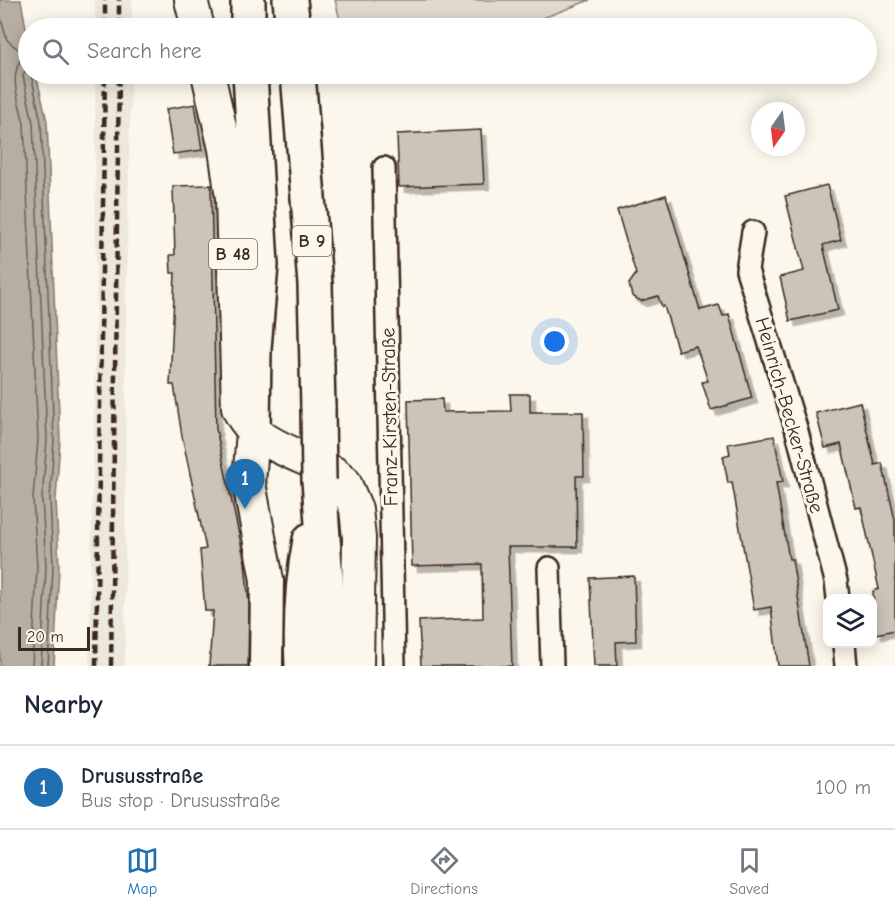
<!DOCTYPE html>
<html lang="en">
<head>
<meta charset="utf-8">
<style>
  body { margin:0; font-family:"Comic Neue",sans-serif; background:#f6f6f7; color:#1f2937 }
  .controls { position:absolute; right:18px; bottom:18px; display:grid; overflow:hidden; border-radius:12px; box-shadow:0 3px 15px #0003 }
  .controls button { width:54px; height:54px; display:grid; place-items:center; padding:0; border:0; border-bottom:2px solid #e0e1e3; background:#fff; color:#1f2937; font:30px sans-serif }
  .compass { position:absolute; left:751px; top:102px; width:54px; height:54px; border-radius:50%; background:#fff; box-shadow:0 3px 15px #0003; rotate:194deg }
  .scale { position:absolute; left:18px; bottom:15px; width:72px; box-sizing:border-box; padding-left:6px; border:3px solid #3b2a1e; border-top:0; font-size:16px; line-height:21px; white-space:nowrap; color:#3b2a1e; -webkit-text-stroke:4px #fbf7ec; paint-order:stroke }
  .you { position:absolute; left:555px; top:342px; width:21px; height:21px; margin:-15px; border:4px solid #fff; border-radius:50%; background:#1a73e8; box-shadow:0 0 0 9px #1a73e833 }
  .badge { display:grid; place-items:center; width:39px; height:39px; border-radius:50%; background:#1f6fb2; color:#fff; font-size:20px; font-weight:700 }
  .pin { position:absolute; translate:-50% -50px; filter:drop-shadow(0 2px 3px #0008) }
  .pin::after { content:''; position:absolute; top:32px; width:21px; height:18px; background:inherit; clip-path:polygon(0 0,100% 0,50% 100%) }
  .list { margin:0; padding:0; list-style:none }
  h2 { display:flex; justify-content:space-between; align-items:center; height:78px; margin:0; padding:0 24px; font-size:26px }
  h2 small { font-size:20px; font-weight:400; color:#747a83 }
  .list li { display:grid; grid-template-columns:39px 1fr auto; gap:18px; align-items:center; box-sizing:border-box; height:84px; padding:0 24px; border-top:2px solid #e0e1e3 }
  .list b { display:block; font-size:22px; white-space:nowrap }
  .list p { margin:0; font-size:20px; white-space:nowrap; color:#747a83 }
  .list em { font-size:20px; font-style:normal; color:#747a83 }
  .icon { flex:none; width:33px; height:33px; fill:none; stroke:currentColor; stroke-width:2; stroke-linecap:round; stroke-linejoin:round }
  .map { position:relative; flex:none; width:895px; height:666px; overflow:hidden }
  .search { position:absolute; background:#fff; box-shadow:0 3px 15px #0003; left:18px; right:18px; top:18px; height:66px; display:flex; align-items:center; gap:15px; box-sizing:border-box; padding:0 21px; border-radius:33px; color:#747a83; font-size:22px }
  .sheet { height:162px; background:#fff }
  nav { display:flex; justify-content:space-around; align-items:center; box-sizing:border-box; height:84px; border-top:2px solid #e0e1e3; background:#fff; font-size:16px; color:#747a83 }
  nav a { display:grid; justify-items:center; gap:3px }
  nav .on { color:#1f6fb2 }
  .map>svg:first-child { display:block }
  .built { fill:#ede8dd }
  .green { fill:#dfd9ce; stroke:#8d8276; stroke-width:1.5 }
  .water { fill:#b6aea2; stroke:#85796d; stroke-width:1.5 }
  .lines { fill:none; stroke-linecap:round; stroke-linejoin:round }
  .shore { stroke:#6c5f53; stroke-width:1.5 }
  .building { fill:#ccc4b9; stroke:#3b2a1e; stroke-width:1.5; filter:url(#shadow) }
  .street-casing { stroke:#3b2a1e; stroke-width:26 }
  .primary-casing { stroke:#3b2a1e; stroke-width:36 }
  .highway-casing { stroke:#3b2a1e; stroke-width:38 }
  .street { stroke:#fbf7ec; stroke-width:21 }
  .primary { stroke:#fbf7ec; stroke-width:32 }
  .highway { stroke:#fbf7ec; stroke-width:33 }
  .rail { stroke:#3b2a1e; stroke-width:4.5; stroke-dasharray:9 4.5; stroke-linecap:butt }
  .highway-bridge-casing { stroke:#3b2a1e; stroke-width:38; stroke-linecap:butt }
  .highway-bridge { stroke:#fbf7ec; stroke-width:33 }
  .labels { text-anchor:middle; stroke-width:6; stroke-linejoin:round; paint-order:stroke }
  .shield { fill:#fbf7ec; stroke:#75685c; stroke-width:1.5 }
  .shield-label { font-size:18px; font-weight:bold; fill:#3b2a1e }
  .street-label { font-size:20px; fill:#3b2a1e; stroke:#fbf7ec }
</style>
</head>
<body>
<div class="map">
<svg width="895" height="666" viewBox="0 0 895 666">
  <defs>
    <filter id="shadow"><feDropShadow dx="5.5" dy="5.5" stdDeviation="0" flood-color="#0004"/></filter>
  </defs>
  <rect width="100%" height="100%" fill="#fbf7ec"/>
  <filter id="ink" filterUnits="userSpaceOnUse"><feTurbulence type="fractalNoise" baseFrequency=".0167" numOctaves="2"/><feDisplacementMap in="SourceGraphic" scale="12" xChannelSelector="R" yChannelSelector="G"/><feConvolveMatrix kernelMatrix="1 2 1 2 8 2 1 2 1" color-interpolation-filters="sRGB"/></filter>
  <g filter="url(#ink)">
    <path class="built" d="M95 0H132V28H95Z
      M95 74H131L126 298 125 666H89L96 304Z"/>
    <path class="green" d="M335 0H590L517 28H342Z"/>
    <path class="water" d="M0 0H21L28 39V74H36L47 121 60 440 56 499 59 567 54 666H0Z"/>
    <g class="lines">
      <path class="shore" d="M0 15 7 40 24 54C7 77 19 98 24 124L38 440 33 498 37 567 32 666
        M28 63 23 76 33 123 47 440 42 498 46 567 41 666
        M31 74 41 122 54 440 50 499 53 567 48 666"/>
    </g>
    <path class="building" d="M195 104 202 150 173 154 166 109Z
      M481 130 484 184 399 187 397 134Z
      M211 185 216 429 245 562 249 605 248 666H209L213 611H205L200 550 206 549 182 436 174 385H170L175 273H171L170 255H175L173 186Z
      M827 185 841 240 823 245 838 310 790 321 780 277 804 271 785 196Z
      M666 195 700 310 719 305 723 316 729 314 752 398 711 410 702 382 708 381 696 346 678 351 664 306 662 307 658 296 641 301 632 296 629 284 636 274 617 210Z
      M510 394H530V412H583L584 476H576L577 547H508L512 666H421L419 621 483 618 482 564 412 566 408 400 442 399 443 412 511 411Z
      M860 402 875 465 882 463 895 520V630L876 634 873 591 879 589 861 507 856 508 841 444 825 448 816 413Z
      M774 436 783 482 776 483 789 559H792L809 666H778L771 607 754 610 732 482 728 483 723 456 730 454 728 444Z
      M634 576 636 641 616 642 617 666H594L590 578Z"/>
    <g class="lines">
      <g class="street-casing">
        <path id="street" d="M384 168 394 666
          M753 232 747 270 796 428 836 581 838 598
          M549 568 552 666
          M844 644 846 666"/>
      </g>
      <g class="primary-casing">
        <path id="primary" d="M191 0 198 28
          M208 74 225 149 232 198 238 408C255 447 301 453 334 473L344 481 356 509 359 538 357 666
          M253 431 249 483 267 580 266 666"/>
      </g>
      <g class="highway-casing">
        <path id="highway" d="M290 0 293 28
          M248 28V0
          M250 74 261 265 254 348 253 431
          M298 74 315 284 318 408
          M319 480 329 624 327 666
          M302 666C300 623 302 582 310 540"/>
      </g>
      <use href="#street" class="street"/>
      <use href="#primary" class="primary"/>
      <use href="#highway" class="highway"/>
      <path class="rail" d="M105 28V0
        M119 28V0
        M96 666 105 74
        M111 666 119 74"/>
      <g class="highway-bridge-casing">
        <path id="highway-bridge" d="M318 408 319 480"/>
      </g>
      <use href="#highway-bridge" class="highway-bridge"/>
    </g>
  </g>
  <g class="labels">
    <g class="shield">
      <rect x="292.5" y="226" width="39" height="30" rx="4.5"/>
      <rect x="209" y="239" width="48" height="30" rx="4.5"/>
    </g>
    <g class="shield-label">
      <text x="312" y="247">B 9</text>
      <text x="233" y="260">B 48</text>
    </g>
    <g class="street-label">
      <text transform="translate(790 415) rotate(74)" y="7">Heinrich-Becker-Straße</text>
      <text transform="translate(389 417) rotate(-91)" y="7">Franz-Kirsten-Straße</text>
    </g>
  </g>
</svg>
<div class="controls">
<button><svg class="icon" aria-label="layers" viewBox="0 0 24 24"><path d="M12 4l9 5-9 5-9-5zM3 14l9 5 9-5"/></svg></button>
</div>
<svg class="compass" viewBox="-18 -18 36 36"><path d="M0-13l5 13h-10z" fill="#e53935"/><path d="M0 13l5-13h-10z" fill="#747a83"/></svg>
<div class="scale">20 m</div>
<div class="you"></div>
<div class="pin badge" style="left:245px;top:509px">1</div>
<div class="search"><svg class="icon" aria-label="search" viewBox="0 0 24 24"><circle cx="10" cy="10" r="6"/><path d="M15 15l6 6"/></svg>Search here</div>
</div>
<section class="sheet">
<h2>Nearby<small></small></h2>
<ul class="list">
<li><span class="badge">1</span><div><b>Drususstraße</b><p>Bus stop · Drususstraße</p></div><em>100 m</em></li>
</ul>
</section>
<nav>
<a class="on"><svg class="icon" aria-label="map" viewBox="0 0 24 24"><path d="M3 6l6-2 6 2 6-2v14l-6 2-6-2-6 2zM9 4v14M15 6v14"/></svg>Map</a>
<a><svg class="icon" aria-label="directions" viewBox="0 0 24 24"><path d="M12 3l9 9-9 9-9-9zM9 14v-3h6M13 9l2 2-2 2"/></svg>Directions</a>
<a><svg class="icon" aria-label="saved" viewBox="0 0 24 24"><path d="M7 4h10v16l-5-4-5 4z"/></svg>Saved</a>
</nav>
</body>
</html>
